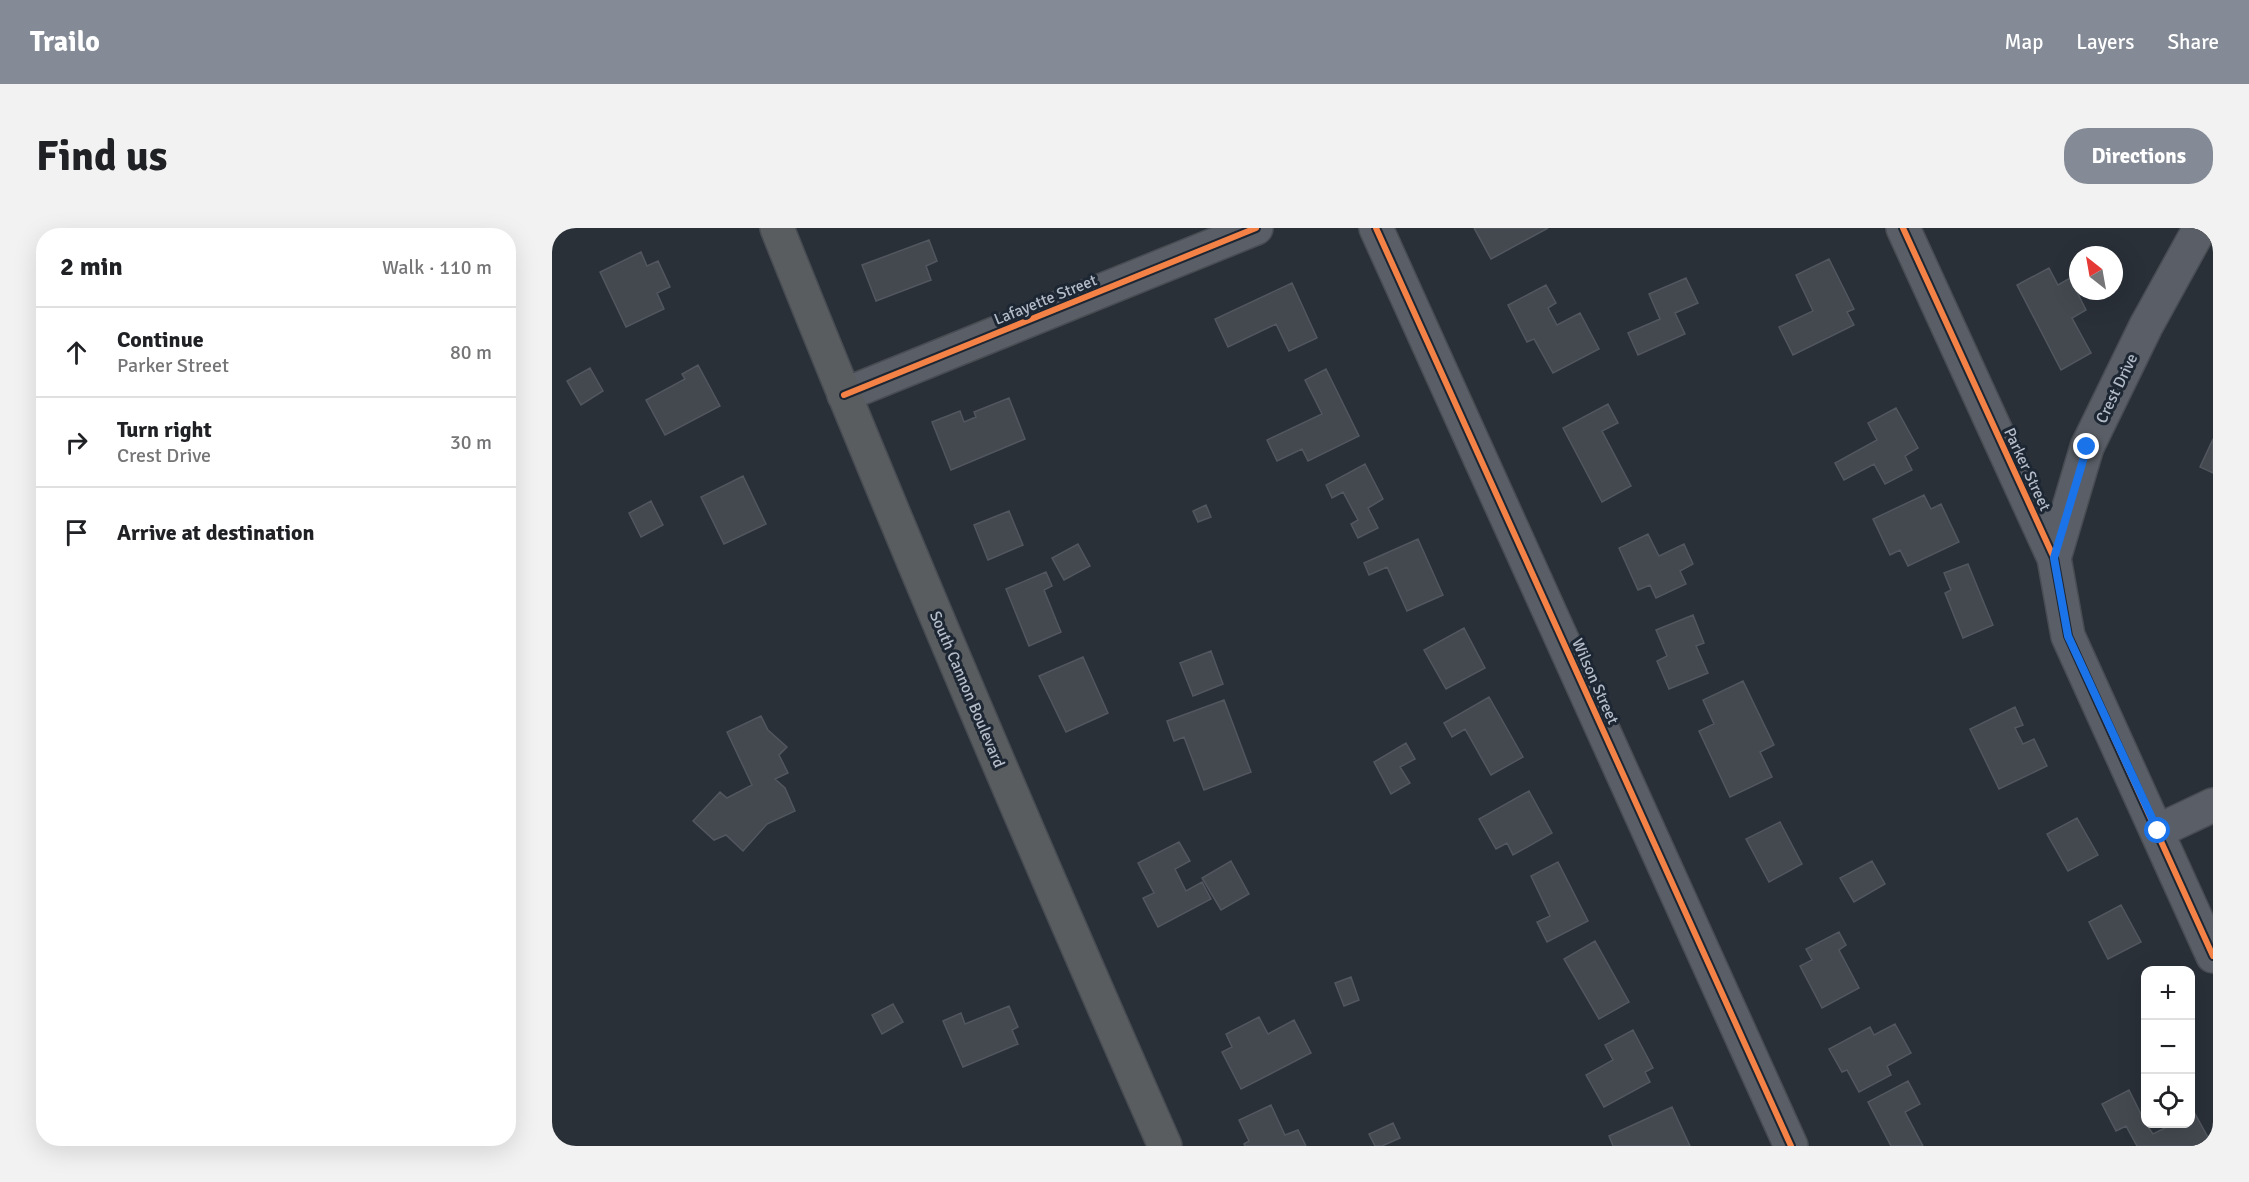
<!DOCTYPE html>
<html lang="en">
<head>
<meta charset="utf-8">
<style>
  body { margin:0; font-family:Signika,sans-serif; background:#f2f2f2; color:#202124 }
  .controls { position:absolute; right:18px; bottom:18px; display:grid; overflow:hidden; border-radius:12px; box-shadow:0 6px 24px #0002 }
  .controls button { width:54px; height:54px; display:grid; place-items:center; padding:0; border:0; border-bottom:2px solid #e0e0e0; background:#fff; color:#202124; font:30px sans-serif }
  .compass { position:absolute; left:1517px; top:18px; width:54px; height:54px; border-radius:50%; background:#fff; box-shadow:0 6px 24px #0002; rotate:329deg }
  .stop { position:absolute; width:18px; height:18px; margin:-14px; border:4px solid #1a73e8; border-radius:50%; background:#fff }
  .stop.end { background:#1a73e8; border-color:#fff; box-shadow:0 2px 6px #0008 }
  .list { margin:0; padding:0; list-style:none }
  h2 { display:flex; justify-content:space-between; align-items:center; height:78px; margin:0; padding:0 24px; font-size:26px }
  h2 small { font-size:20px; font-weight:400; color:#757577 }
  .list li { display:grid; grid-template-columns:39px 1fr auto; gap:18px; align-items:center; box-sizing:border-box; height:90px; padding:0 24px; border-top:2px solid #e0e0e0 }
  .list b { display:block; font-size:22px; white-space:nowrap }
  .list p { margin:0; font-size:20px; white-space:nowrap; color:#757577 }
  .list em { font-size:20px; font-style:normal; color:#757577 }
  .icon { flex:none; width:33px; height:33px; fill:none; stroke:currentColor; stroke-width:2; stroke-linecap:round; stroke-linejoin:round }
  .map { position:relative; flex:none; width:1661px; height:918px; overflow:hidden; border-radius:24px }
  header { display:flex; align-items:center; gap:36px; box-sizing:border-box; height:84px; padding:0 30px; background:#848b96; color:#fff }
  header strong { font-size:28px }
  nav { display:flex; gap:33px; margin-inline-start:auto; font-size:21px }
  .intro { display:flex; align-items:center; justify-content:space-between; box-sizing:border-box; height:144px; padding:0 36px }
  h1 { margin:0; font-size:42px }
  .button { padding:15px 27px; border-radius:24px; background:#848b96; color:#fff; font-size:21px; font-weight:700 }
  main { display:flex; gap:36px; padding:0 36px }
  aside { flex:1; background:#fff; border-radius:24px; box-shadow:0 6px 24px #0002 }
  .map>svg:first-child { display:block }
  .building { fill:#444950; stroke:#52575f; stroke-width:1.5 }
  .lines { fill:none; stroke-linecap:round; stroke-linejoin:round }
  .minor-casing { stroke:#484c53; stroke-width:36 }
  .highway-casing { stroke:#474c53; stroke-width:36 }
  .minor { stroke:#5a5e66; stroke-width:33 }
  .highway { stroke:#5a5d60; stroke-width:33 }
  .cycleway-casing { stroke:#1d2633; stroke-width:10 }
  .cycleway { stroke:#f48246; stroke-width:6 }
  .route { stroke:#1a73e8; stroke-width:8 }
  .labels { text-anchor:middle; stroke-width:6; stroke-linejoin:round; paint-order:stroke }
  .street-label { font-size:16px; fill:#b4bcc9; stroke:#1d2633 }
</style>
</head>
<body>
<header>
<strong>Trailo</strong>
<nav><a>Map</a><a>Layers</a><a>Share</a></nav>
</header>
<div class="intro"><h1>Find us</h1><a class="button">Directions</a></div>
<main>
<aside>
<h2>2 min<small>Walk · 110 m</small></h2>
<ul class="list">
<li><svg class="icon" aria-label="ahead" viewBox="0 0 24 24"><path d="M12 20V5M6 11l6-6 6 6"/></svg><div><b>Continue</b><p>Parker Street</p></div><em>80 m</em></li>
<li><svg class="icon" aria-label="right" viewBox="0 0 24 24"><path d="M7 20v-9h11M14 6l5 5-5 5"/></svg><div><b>Turn right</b><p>Crest Drive</p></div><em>30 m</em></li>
<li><svg class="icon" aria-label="arrive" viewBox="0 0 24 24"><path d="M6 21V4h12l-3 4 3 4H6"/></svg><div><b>Arrive at destination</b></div></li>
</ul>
</aside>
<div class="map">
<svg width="1661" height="918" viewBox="0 0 1661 918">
  <rect width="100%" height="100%" fill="#2a3038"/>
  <path class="building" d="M922 0H996L939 31Z
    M377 12 385 33 374 38 379 52 324 73 310 37Z
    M89 24 95 38 106 33 118 59 105 65 112 81 74 99 48 44Z
    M1277 31 1302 81 1295 84 1302 97 1241 127 1227 99 1261 83 1244 47Z
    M1497 40 1506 57 1518 50 1534 82 1520 90 1539 125 1509 142 1465 57Z
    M1134 50 1146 75 1123 85 1133 106 1086 127 1076 105 1108 91 1097 66Z
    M740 55 765 110 737 123 724 96 676 119 663 91Z
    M994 57 1004 75 996 80 1005 97 1028 85 1047 121 1001 145 982 111 975 114 956 77Z
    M146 137 168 178 113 207 94 172 133 151 130 146Z
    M38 140 51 163 29 177 15 153Z
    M774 141 807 208 756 233 750 221 725 233 715 212 770 186 753 152Z
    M457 170 473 211 399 242 380 194 408 183 412 194 424 189 422 184Z
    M1056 176 1066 195 1050 203 1079 258 1050 274 1011 200Z
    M1344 180 1366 220 1353 228 1360 242 1333 256 1322 236 1292 252 1283 235 1325 212 1316 195Z
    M1661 211V245L1648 239Z
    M813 236 831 271 816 280 826 300 806 310 799 296 806 292 791 264 780 270 774 257Z
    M191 248 214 296 172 316 149 269Z
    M1372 267 1379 281 1389 276 1407 314 1356 338 1348 322 1338 327 1321 291Z
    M99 273 111 297 89 309 77 285Z
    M654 277 659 289 646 294 641 283Z
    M457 283 471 317 436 332 422 297Z
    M1096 306 1107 328 1132 316 1141 336 1128 343 1134 356 1104 370 1098 357 1086 362 1067 320Z
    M866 311 891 367 855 383 835 339 817 347 812 335Z
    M526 316 538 338 512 352 500 330Z
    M1416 336 1441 397 1411 410 1393 365 1399 362 1392 345Z
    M494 344 500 358 492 362 509 404 477 418 454 361Z
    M1141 387 1152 415 1144 418 1156 445 1117 461 1105 433 1115 428 1104 402Z
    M912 400 933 440 894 461 872 422Z
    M659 423 671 456 641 468 628 435Z
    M531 429 556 485 514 504 487 448Z
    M1191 453 1222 517 1208 524 1220 549 1178 569 1147 503 1162 496 1151 472Z
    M937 469 971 529 939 547 913 501 900 509 892 495Z
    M672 472 699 544 652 562 632 509 622 513 615 493Z
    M1463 479 1471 497 1463 500 1471 516 1482 511 1495 538 1447 561 1418 501Z
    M209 488 216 502 235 519 227 527 236 545 223 551 233 560 243 583 215 596 191 623 174 607 162 612 141 593 168 564 175 570 200 557 175 504Z
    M854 515 863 531 848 539 858 555 839 566 822 534Z
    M977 563 1000 605 961 627 955 615 944 621 927 591Z
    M1525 590 1546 627 1516 643 1495 606Z
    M1228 594 1250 636 1217 654 1194 611Z
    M627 614 638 633 623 641 634 663 650 654 659 671 606 699 591 670 602 665 586 635Z
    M679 633 697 666 669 682 650 650Z
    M1320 633 1333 656 1302 674 1288 650Z
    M1006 634 1036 693 995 714 985 694 998 688 979 648Z
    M1569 677 1589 714 1556 731 1537 694Z
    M1287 704 1294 717 1287 722 1307 760 1270 780 1248 738 1260 732 1254 721Z
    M1043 713 1077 774 1047 791 1012 731Z
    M799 749 807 772 792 778 783 755Z
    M341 776 351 794 330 806 320 787Z
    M457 778 466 799 460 802 466 816 411 839 391 793 409 785 413 796Z
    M707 789 716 806 742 792 759 825 689 861 670 824 680 819 674 806Z
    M1343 796 1359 825 1335 838 1339 847 1307 864 1295 842 1290 844 1277 821 1318 799 1322 807Z
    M1081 802 1101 840 1093 844 1098 854 1052 879 1034 847 1061 832 1053 817Z
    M1356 853 1368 876 1353 884 1371 918H1339L1316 874Z
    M1577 862 1594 896 1601 906 1621 896H1638V886L1642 884 1658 913 1649 918H1585L1574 898 1564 903 1550 876Z
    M719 877 733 907 746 902 754 918H693L692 916 697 913 687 892Z
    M1120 879 1138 918H1061L1057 908Z
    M841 895 848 910 830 918H823L817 906Z"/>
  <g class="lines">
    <g class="minor-casing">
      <path id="minor" d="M824 0 1239 918
        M1351 0 1502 330 1516 408 1661 728
        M292 167 704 0
        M1502 330 1535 219 1594 98 1648 0
        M1606 603 1661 577"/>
    </g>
    <g class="highway-casing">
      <path id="highway" d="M225 0C348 308 479 614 613 918"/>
    </g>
    <use href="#minor" class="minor"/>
    <use href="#highway" class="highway"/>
    <g class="cycleway-casing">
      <path id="cycleway" d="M824 0 1239 918
        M1351 0 1502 330 1516 408 1661 728
        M292 167 704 0"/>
    </g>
    <use href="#cycleway" class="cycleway"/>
  </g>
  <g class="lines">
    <path class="route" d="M1535 219 1502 330 1516 408 1606 603"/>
  </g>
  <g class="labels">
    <g class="street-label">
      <text transform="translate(493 71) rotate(-22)" y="6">Lafayette Street</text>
      <text transform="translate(1564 160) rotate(-64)" y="6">Crest Drive</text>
      <text transform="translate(1476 241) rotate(65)" y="6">Parker Street</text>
      <text transform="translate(1044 453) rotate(66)" y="6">Wilson Street</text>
      <text transform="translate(416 461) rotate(67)" y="6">South Cannon Boulevard</text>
    </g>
  </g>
</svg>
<div class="controls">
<button>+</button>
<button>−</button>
<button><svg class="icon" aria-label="locate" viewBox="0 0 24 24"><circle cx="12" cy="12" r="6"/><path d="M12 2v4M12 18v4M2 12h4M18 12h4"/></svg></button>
</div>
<svg class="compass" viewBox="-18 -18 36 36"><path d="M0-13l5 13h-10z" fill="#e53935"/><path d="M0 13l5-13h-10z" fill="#757577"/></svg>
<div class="stop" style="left:1606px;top:603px"></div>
<div class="stop end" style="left:1535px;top:219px"></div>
</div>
</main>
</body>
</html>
